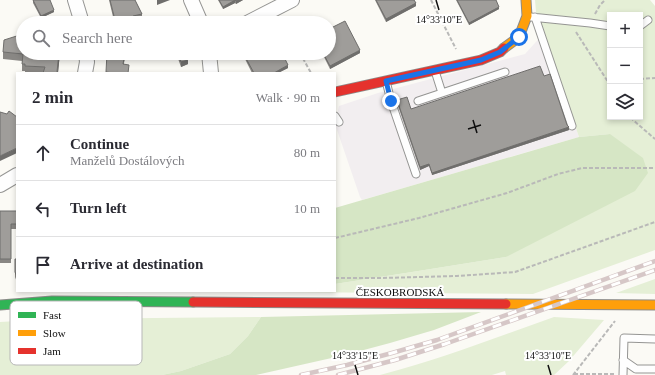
<!DOCTYPE html>
<html lang="en">
<head>
<meta charset="utf-8">
<style>
  body { margin:0; font-family:"Times New Roman",serif; background:#f2f2f3; color:#2b2b33 }
  .controls { position:absolute; right:12px; top:12px; display:grid; overflow:hidden; border-radius:0px; box-shadow:0 2px 6px #0003 }
  .controls button { width:36px; height:36px; display:grid; place-items:center; padding:0; border:0; border-bottom:1px solid #e1e1e2; background:#fff; color:#2b2b33; font:20px sans-serif }
  .stop { position:absolute; width:12px; height:12px; margin:-9px; border:3px solid #1a73e8; border-radius:50%; background:#fff }
  .stop.end { background:#1a73e8; border-color:#fff; box-shadow:0 1px 4px #0008 }
  .list { margin:0; padding:0; list-style:none }
  h2 { display:flex; justify-content:space-between; align-items:center; height:52px; margin:0; padding:0 16px; font-size:17px }
  h2 small { font-size:13px; font-weight:400; color:#7c7c81 }
  .list li { display:grid; grid-template-columns:26px 1fr auto; gap:12px; align-items:center; box-sizing:border-box; height:56px; padding:0 16px; border-top:1px solid #e1e1e2 }
  .list b { display:block; font-size:15px; white-space:nowrap }
  .list p { margin:0; font-size:13px; white-space:nowrap; color:#7c7c81 }
  .list em { font-size:13px; font-style:normal; color:#7c7c81 }
  .icon { flex:none; width:22px; height:22px; fill:none; stroke:currentColor; stroke-width:2; stroke-linecap:round; stroke-linejoin:round }
  .map { position:relative; flex:none; width:655px; height:375px; overflow:hidden }
  .search { position:absolute; background:#fff; box-shadow:0 2px 6px #0003; left:16px; top:16px; width:320px; height:44px; display:flex; align-items:center; gap:10px; box-sizing:border-box; padding:0 14px; border-radius:22px; color:#7c7c81; font-size:15px }
  .panel { position:absolute; background:#fff; box-shadow:0 2px 6px #0003; left:16px; top:72px; width:320px; height:220px; border-radius:0px }
  .map>svg:first-child { display:block }
  .industrial { fill:#f2eef0 }
  .green { fill:#e5efd6; fill-rule:evenodd }
  .forest { fill:#d6e6c5 }
  .lines { fill:none; stroke-linecap:round; stroke-linejoin:round }
  .lane-casing { stroke:#959593; stroke-width:9 }
  .street-casing { stroke:#959593; stroke-width:16 }
  .fast-casing { stroke:#8c8b89; stroke-width:11 }
  .slow-casing { stroke:#8c8b89; stroke-width:11 }
  .jam-casing { stroke:#8c8b89; stroke-width:11 }
  .path { stroke:#b9b9b8; stroke-width:2; stroke-dasharray:4 2; stroke-linecap:butt }
  .lane { stroke:#fefefe; stroke-width:7 }
  .street { stroke:#fefefe; stroke-width:14 }
  .fast { stroke:#30b455; stroke-width:9 }
  .slow { stroke:#ff9f0a; stroke-width:9 }
  .jam { stroke:#e5322d; stroke-width:9 }
  .rail-casing { stroke:#d6c7c7; stroke-width:4.5 }
  .rail { stroke:#fff; stroke-width:3; stroke-dasharray:9; stroke-linecap:butt }
  .wall { fill:#898784 }
  .shaded-wall { fill:#6f6e6c }
  .building { fill:#9f9d9a; stroke:#6f6e6c }
  .route { stroke:#1a73e8; stroke-width:5 }
  .ticks { fill:none; stroke:#0f0f0f; stroke-width:1.5 }
  .labels { text-anchor:middle; stroke-width:4; stroke-linejoin:round; paint-order:stroke }
  .street-label { font-size:11px; fill:#0f0f0f; stroke:#fff }
  .key { fill:#fff; stroke:#b7b7b7; stroke-width:1 }
  .key-label { font-size:11px; fill:#0f0f0f }
  .ticks-label { font-size:10px; text-anchor:middle; fill:#0f0f0f; stroke:#fff; stroke-width:4; stroke-linejoin:round; paint-order:stroke }
</style>
</head>
<body>
<div class="map">
<svg width="655" height="375" viewBox="0 0 655 375">
  <rect width="100%" height="100%" fill="#fbfaf5"/>
  <path class="industrial" d="M544 33 579 137 362 200 360 197 335 124 339 106 378 93 525 54Z"/>
  <path class="green" d="M535 0H650L655 6V250L533 294 277 292 286 291H335V284L412 272 506 257 610 134 579 137 536 12ZM610 15H640V117H610Z
    M655 279V294L616 293Z
    M261 317 248 336 230 354 181 371 162 375H0V322L53 319Z
    M554 317 604 320 569 361 554 375H506L505 371 492 375H380C439 360 497 337 554 317Z"/>
  <path class="forest" d="M610 134 643 158 648 173 635 191 506 257 412 272 335 284V208L579 137Z
    M481 312 434 330 390 343 345 355 256 375H162L181 371 230 354 248 336 261 317Z"/>
  <g class="lines">
    <g class="lane-casing">
      <path id="lane" d="M531 17 590 23 610 26
        M535 17 572 126
        M640 26 648 20
        M435 71 442 93
        M386 81 391 101 416 174
        M418 101 505 72
        M335 116 339 122
        M623 360 636 369H655
        M623 375 624 338 655 339"/>
    </g>
    <g class="street-casing">
      <path id="street" d="M75 0 82 23
        M191 0 201 23
        M247 23 292 0
        M209 53 211 73
        M85 73 87 62 86 53
        M0 185 17 175"/>
    </g>
    <g class="fast-casing">
      <path id="fast" d="M0 305 52 301 193 302"/>
    </g>
    <g class="slow-casing">
      <path id="slow" d="M504 48 519 37 527 16 526 0
        M506 304 655 305"/>
    </g>
    <g class="jam-casing">
      <path id="jam" d="M335 92 481 60 500 52 504 48
        M193 302 506 304"/>
    </g>
    <path class="path" d="M431 0 456 49
      M595 14 600 5 605 0
      M576 32 610 85
      M300 53 311 73
      M640 79 655 78
      M631 117 633 120 655 139
      M335 238 419 218 507 193 558 174 582 168H655
      M335 278H382L457 276 515 272 655 222
      M574 374H614
      M573 375 615 321"/>
    <use href="#lane" class="lane"/>
    <use href="#street" class="street"/>
    <use href="#fast" class="fast"/>
    <use href="#slow" class="slow"/>
    <use href="#jam" class="jam"/>
    <g class="rail-casing">
      <path id="rail" d="M301 375 347 365 392 353 437 340 655 261
        M338 375 395 360 445 344 655 270"/>
    </g>
    <use href="#rail" class="rail"/>
  </g>
  <path class="wall" d="M33 0 54 12 41 18 33 3Z
    M109 0H135L142 14V18L134 20 114 21Z
    M218 0H243L236 4 235 3 223 9Z
    M375 0H414L416 6 386 22Z
    M456 0H496L499 9 469 25Z
    M3 52 23 53H62H60L58 72 60 73H25V71H22V61L3 59Z
    M176 53H186L188 64 181 67Z
    M242 53H243L288 68 278 73H252Z
    M322 53H360L330 69Z
    M544 76 569 130 432 175 429 166 420 170 397 103V100L411 109Z
    M0 211H17V229H11V263H0Z
    M15 259H17V282L15 277Z"/>
  <path class="shaded-wall" d="M157 0H170L157 5Z
    M235 0V3L223 9V7Z
    M238 0H243L236 4V1Z
    M416 3V6L386 22V19Z
    M499 7V9L469 25V23Z
    M54 10V12L41 18V16Z
    M360 50V53L330 69V66Z
    M59 53H60L58 73H57Z
    M125 53H126L123 68V64Z
    M188 60V64L181 67V62Z
    M288 65V68L278 73H274Z
    M569 127V130L432 175V173Z
    M17 148V153L0 161V156Z
    M429 164V166L420 170V167Z"/>
  <path class="building" d="M33 0H50L54 10 41 16Z
    M110 0H135L142 14 133 16 135 23H106L115 20Z
    M219 0H238L236 1 235 0 223 7Z
    M376 0H414L416 3 386 19Z
    M457 0H496L499 7 469 23Z
    M176 20 177 23H166Z
    M345 21 360 50 330 66 323 53H329V29Z
    M23 34V53H59L57 72 60 73H43L45 67 25 66V64H22L23 54 3 52 4 40Z
    M107 53H125L123 64 129 65 128 73H114L106 72Z
    M177 53H186L188 60 181 62Z
    M243 53H282L288 65 274 73H254Z
    M540 66 544 76 550 74 567 125 569 127 432 173 429 164 420 167 397 100 407 97 411 109Z
    M9 111 17 117V148L0 156V112L7 114Z
    M0 211H17V224H11V259H0Z
    M15 259H17V277L15 272Z"/>
  <g class="lines">
    <path class="route" d="M391 101 386 81 481 60 500 52 519 37"/>
  </g>
  <path class="ticks" d="M436 0 439 10M473 120 477 133M468 129 481 125M355 365 358 375M548 365 551 375"/>
  <g class="labels">
    <g class="street-label">
      <text x="400" y="296">ČESKOBRODSKÁ</text>
    </g>
  </g>
  <rect x="10" y="301" width="132" height="64" rx="6" class="key"/>
  <rect x="18" y="312" width="18" height="6" fill="#30b455"/>
  <rect x="18" y="330" width="18" height="6" fill="#ff9f0a"/>
  <rect x="18" y="348" width="18" height="6" fill="#e5322d"/>
  <g class="key-label">
    <text x="43" y="319">Fast</text>
    <text x="43" y="337">Slow</text>
    <text x="43" y="355">Jam</text>
  </g>
  <g class="ticks-label">
    <text x="439" y="23">14°33'10"E</text>
    <text x="355" y="359">14°33'15"E</text>
    <text x="548" y="359">14°33'10"E</text>
  </g>
</svg>
<div class="controls">
<button>+</button>
<button>−</button>
<button><svg class="icon" aria-label="layers" viewBox="0 0 24 24"><path d="M12 4l9 5-9 5-9-5zM3 14l9 5 9-5"/></svg></button>
</div>
<div class="stop" style="left:519px;top:37px"></div>
<div class="stop end" style="left:391px;top:101px"></div>
<div class="search"><svg class="icon" aria-label="search" viewBox="0 0 24 24"><circle cx="10" cy="10" r="6"/><path d="M15 15l6 6"/></svg>Search here</div>
<section class="panel">
<h2>2 min<small>Walk · 90 m</small></h2>
<ul class="list">
<li><svg class="icon" aria-label="ahead" viewBox="0 0 24 24"><path d="M12 20V5M6 11l6-6 6 6"/></svg><div><b>Continue</b><p>Manželů Dostálových</p></div><em>80 m</em></li>
<li><svg class="icon" aria-label="left" viewBox="0 0 24 24"><path d="M17 20v-9H6M10 6l-5 5 5 5"/></svg><div><b>Turn left</b></div><em>10 m</em></li>
<li><svg class="icon" aria-label="arrive" viewBox="0 0 24 24"><path d="M6 21V4h12l-3 4 3 4H6"/></svg><div><b>Arrive at destination</b></div></li>
</ul>
</section>
</div>
</body>
</html>
